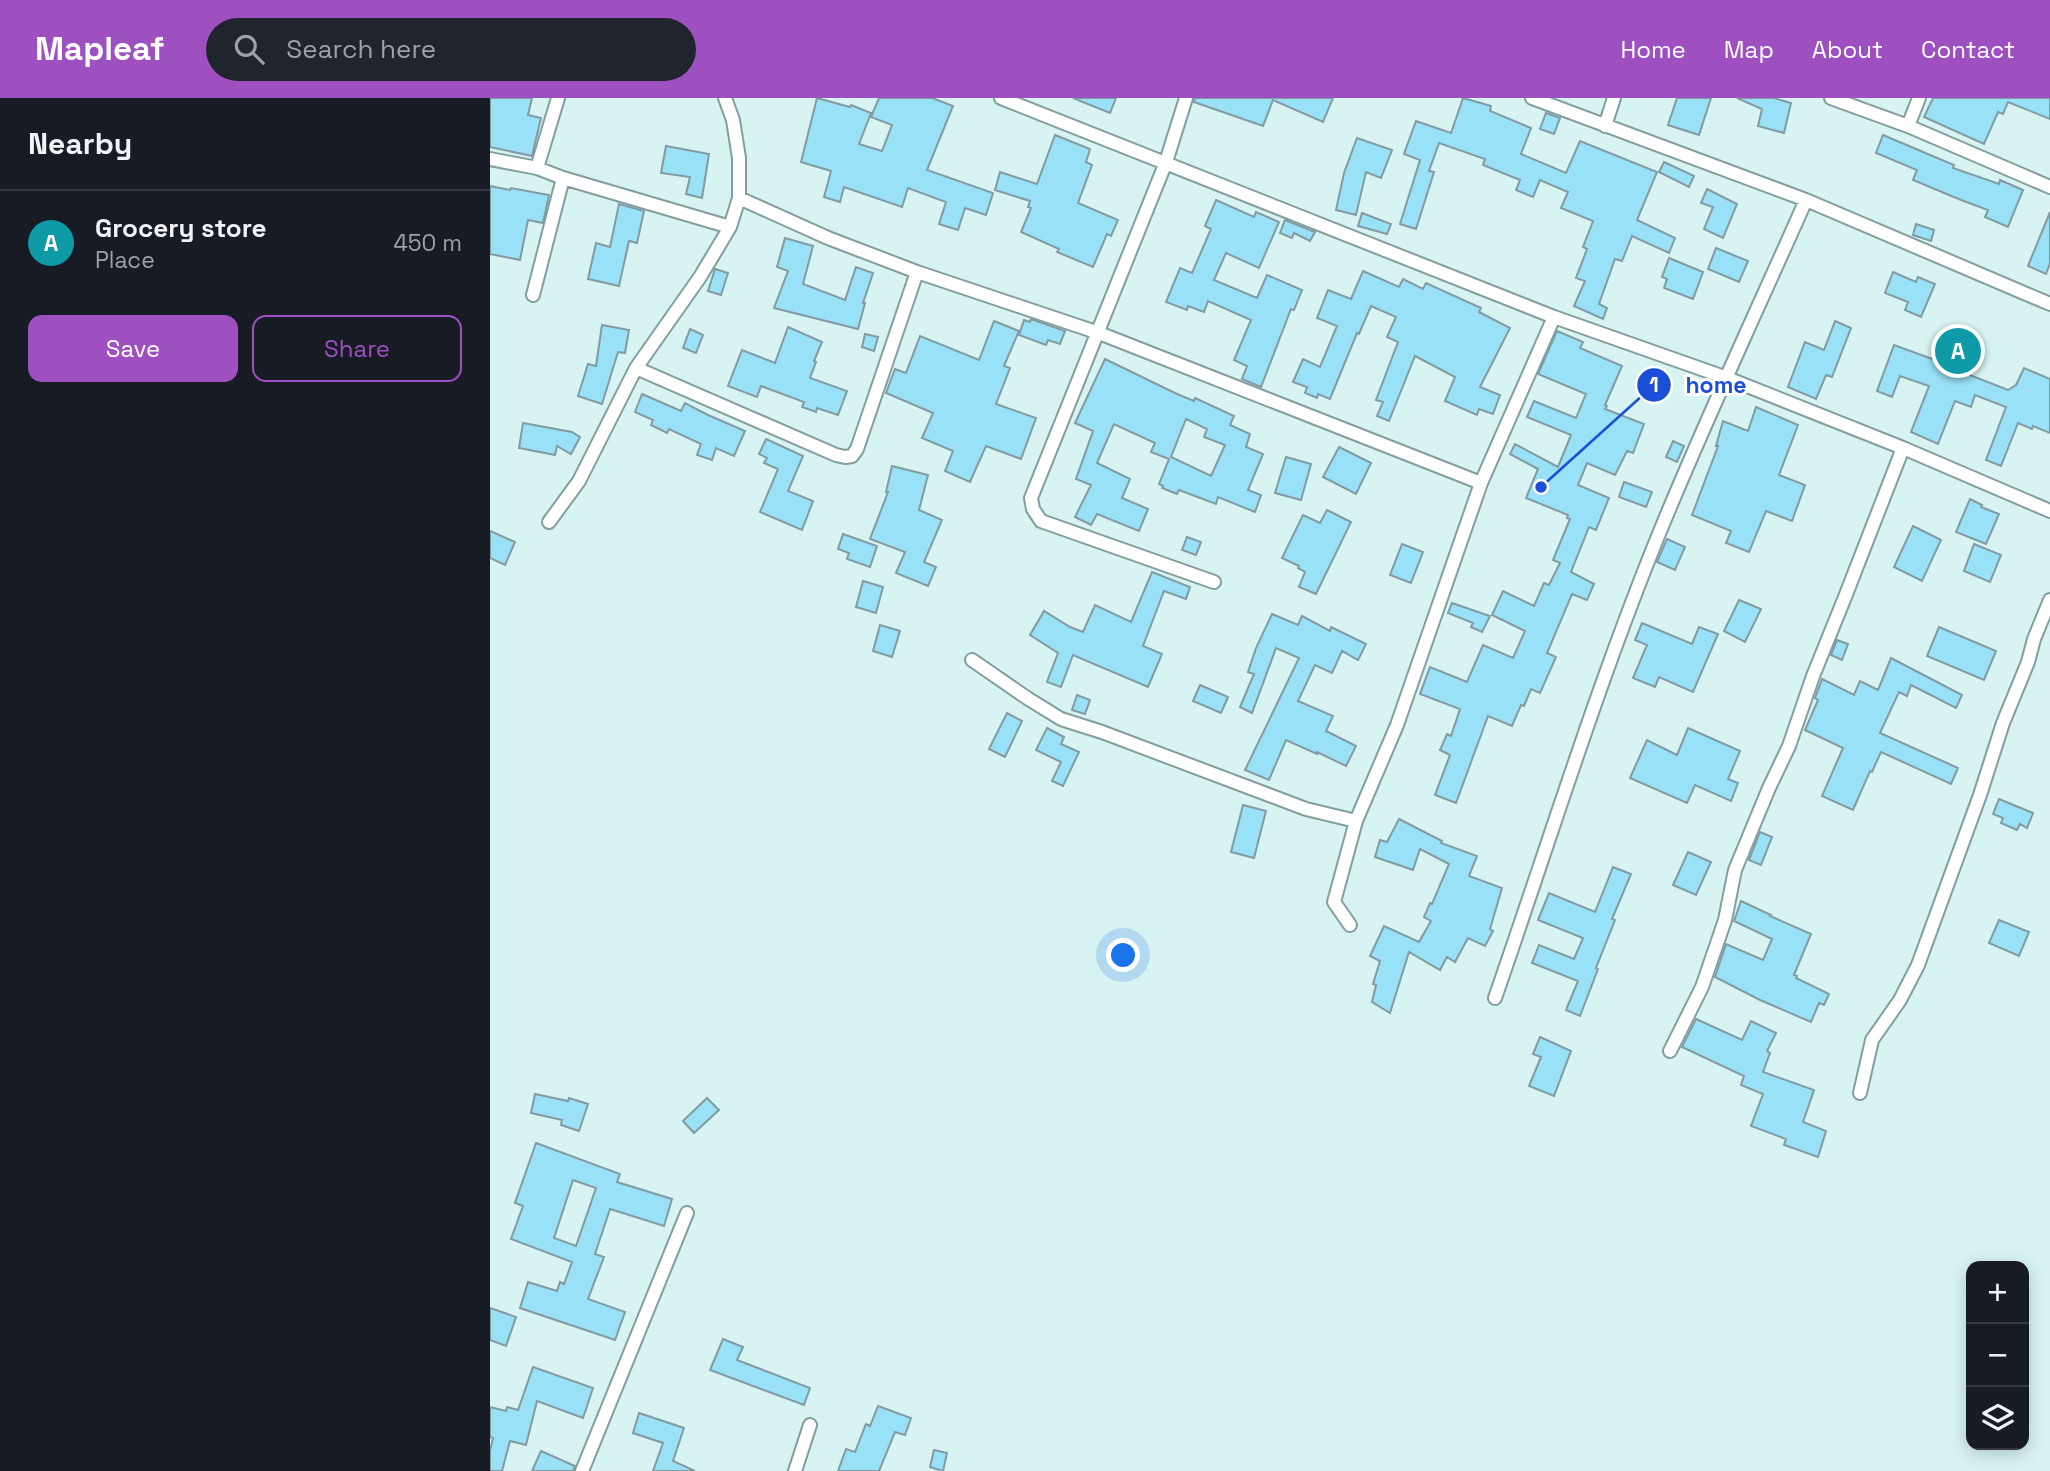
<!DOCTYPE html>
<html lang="en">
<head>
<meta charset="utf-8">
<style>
  body { margin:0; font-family:"Space Grotesk",sans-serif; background:#20242c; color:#f1f3f6 }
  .controls { position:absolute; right:21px; bottom:21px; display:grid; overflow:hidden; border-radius:14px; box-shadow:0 4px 18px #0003 }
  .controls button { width:63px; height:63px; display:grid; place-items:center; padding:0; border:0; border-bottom:2px solid #363941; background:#171b24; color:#f1f3f6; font:35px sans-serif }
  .you { position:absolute; left:634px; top:858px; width:24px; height:24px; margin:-18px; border:5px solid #fff; border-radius:50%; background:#1a73e8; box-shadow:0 0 0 10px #1a73e833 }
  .badge { display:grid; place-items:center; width:46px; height:46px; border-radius:50%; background:#9e50c1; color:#fff; font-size:23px; font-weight:700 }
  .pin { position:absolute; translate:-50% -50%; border:4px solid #fff; box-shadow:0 2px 7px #0006 }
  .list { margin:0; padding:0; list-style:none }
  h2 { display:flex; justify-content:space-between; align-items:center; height:91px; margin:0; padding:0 28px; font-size:30px }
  h2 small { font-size:23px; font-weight:400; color:#9ea1a6 }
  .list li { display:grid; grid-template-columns:46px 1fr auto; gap:21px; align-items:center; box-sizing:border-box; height:105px; padding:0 28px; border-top:2px solid #363941 }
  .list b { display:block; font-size:26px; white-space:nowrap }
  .list p { margin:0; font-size:23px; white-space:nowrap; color:#9ea1a6 }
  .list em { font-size:23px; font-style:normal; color:#9ea1a6 }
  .actions { display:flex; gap:14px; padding:21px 28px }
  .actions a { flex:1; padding:16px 0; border:2px solid #9e50c1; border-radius:14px; text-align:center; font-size:24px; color:#9e50c1 }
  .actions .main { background:#9e50c1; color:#fff }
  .icon { flex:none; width:38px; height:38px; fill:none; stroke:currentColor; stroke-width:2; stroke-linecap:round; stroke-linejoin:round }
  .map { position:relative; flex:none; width:1560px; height:1373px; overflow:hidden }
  header { display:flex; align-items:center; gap:42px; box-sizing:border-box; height:98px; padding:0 35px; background:#9e50c1; color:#fff }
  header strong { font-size:33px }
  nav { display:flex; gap:38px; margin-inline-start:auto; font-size:24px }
  .search { width:490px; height:63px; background:#20242c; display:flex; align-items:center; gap:18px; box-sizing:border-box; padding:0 24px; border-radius:38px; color:#9ea1a6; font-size:26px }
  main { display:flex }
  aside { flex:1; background:#171b24 }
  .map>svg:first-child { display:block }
  .building { fill:#99e1f6; stroke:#829ba2; stroke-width:2; fill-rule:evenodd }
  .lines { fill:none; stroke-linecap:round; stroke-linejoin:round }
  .minor-casing { stroke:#839e9e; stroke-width:16 }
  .minor { stroke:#fff; stroke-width:12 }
  .leader { fill:none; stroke:#1d4ed8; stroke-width:2.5 }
  .callout-dot { fill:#1d4ed8; stroke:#fff; stroke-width:2.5 }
  .mark-label { font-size:21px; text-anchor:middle; font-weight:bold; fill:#fff }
  .callout-label { font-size:23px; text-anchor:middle; font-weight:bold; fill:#1d4ed8; stroke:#fff; stroke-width:6; stroke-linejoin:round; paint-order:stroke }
</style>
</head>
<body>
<header>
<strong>Mapleaf</strong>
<div class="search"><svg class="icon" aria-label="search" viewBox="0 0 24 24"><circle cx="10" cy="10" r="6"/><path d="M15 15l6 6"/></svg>Search here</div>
<nav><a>Home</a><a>Map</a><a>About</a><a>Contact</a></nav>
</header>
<main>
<aside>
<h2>Nearby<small></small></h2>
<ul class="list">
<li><span class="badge" style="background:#0f9aa8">A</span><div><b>Grocery store</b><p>Place</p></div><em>450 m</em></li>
</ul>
<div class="actions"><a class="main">Save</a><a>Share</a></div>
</aside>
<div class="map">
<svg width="1560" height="1373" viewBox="0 0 1560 1373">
  <rect width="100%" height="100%" fill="#d7f4f3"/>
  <path class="building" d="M0 0H42L38 17 51 20 42 58 0 49Z
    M327 0 360 9 361 7 381 15 369 46 392 53 402 27 381 19 389 0H442L463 8 437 72 503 95 496 117 475 110 468 132 449 126 456 104 418 90 412 109 354 89 350 104 334 99 341 73 311 64Z
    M583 0H626L620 15Z
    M705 0H843L833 24 783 2 773 28 704 4Z
    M973 0 1001 8 1000 13 1041 30 1031 56 1076 75 1090 43 1167 74 1147 122 1185 140 1179 155 1142 138 1132 163 1125 161 1109 206 1117 210 1113 221 1084 208 1095 183 1086 180 1097 151 1093 149 1103 123 1071 110 1078 94 1050 82 1043 99 1026 92 1030 82 993 67 995 61 949 45 939 73 944 74 926 131 910 126 930 62 914 56 926 23 961 35Z
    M1187 0H1221L1209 37 1178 27Z
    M1247 0H1284L1301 5 1294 35 1268 28 1272 11Z
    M1443 0H1560V21L1518 4 1513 16 1508 14 1494 46 1434 19Z
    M1056 15 1070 20 1064 36 1050 31Z
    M565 37 600 51 596 64 602 67 588 105 628 122 621 138 617 136 603 169 567 154 569 151 531 134 541 110 538 109 540 103 505 92 510 74 547 86Z
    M1393 37 1464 67 1463 70 1509 86 1510 82 1533 92 1518 129 1495 119 1498 112 1471 102 1423 82 1427 72 1386 55Z
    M867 40 902 52 891 80 876 74 866 117 846 112 854 75Z
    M176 48 219 56 212 100 196 96 200 79 171 75Z
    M1174 64 1204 78 1199 89 1169 74Z
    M0 88 20 92 21 90 59 97 53 125 38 122 30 162 0 156Z
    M1217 91 1247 106 1233 140 1214 131 1223 109 1211 105Z
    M726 102 764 119 766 114 789 124 769 170 736 155 724 182 767 200 777 177 812 192 804 212 801 211 771 289 752 281 757 268 744 262 761 222 718 203 714 214 698 208 697 212 676 204 690 170 702 175 721 131 715 128Z
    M129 106 154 113 147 145 139 143 129 188 98 181 106 145 120 149Z
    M1560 114V165L1556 176 1538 168Z
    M872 115 901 126 897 136 868 128Z
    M795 122 825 134 820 143 804 135 802 140 790 135Z
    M1426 126 1444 132 1441 143 1423 137Z
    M295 140 323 148 313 186 355 202 366 169 383 175 373 205H375L368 231 284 210 298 173 287 169Z
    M1226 150 1258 163 1249 184 1218 171Z
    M1179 160 1213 174 1203 201 1174 190 1177 181 1172 179Z
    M225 171 238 175 231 197 218 193Z
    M873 173 909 189 913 181 933 191 936 185 991 210 989 214 1020 230 990 289 1010 297 1003 316 989 311 987 317 955 303 965 279 925 258 899 323 887 318 893 304 886 302 908 244 897 239 906 219 881 208 869 236 867 235 840 301 828 296 827 300 815 295 817 289 803 284 813 261 830 269 847 228 827 220 838 192 861 201Z
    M1403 174 1426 184 1428 179 1445 186 1431 219 1415 212 1418 204 1395 195Z
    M541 221 575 233 570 246 558 242 556 247 529 237 534 222 540 224Z
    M504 223 529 233 514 268 520 270 506 306 546 320 531 361 496 348 480 384 455 373 463 353 432 340 443 315 396 295 405 271 416 275 430 238 489 262Z
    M1345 223 1361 230 1342 279 1336 277 1326 301 1298 289 1315 244 1334 252Z
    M112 227 139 232 135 255 128 254 112 306 88 298 98 266 106 268Z
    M298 229 332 244 324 263 326 264 320 280 357 293 348 317 327 310 326 314 312 309 314 304 271 288 267 299 238 288 252 252 285 265Z
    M200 231 213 237 206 255 193 250Z
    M1067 233 1093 244 1090 250 1132 268 1115 307 1117 308 1115 311 1154 326 1143 355 1137 353 1125 377 1097 365 1088 387 1119 400 1106 432 1099 429 1081 474 1104 486 1097 502 1082 496 1057 555 1066 559 1050 595 1041 591 1034 608 1031 607 1022 628 998 618 966 705 945 697 960 657 950 652 957 636 961 638 970 611 930 596 940 569 977 584 993 547 1023 560 1035 533 1002 517 1013 493 1044 508 1054 485 1059 487 1070 465 1063 462 1080 421 1077 420 1078 417 1036 400 1048 371 1020 356 1025 346 1068 369 1081 337 1037 319 1044 303 1086 320 1096 296 1048 276Z
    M1456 235 1489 248 1477 276 1518 292 1526 287 1534 270 1560 281V335L1543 328 1542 331 1528 325 1511 368 1496 362 1516 309 1485 297 1481 309 1465 303 1448 346 1421 334 1439 288 1410 278 1402 299 1387 293 1404 247 1445 262Z
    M375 236 388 239 384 253 372 249Z
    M615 261 687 296 704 303 705 300 744 318 740 327 760 336 756 349 773 356 758 392 771 397 765 414 728 399 726 406 689 392 687 396 672 390 673 388 669 386 679 361 661 354 665 345 624 326 607 365 640 381 632 400 658 411 649 433 607 416 601 427 585 419 601 387 586 381 603 333 585 325ZM696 321 717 331 714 339 735 347 721 378 681 359Z
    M152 296 191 313 195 305 218 317 255 333 244 358 226 350 222 362 207 357 211 346 179 331 177 335 161 327 163 322 145 314Z
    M1266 309 1308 327 1289 377 1315 387 1302 423 1276 413 1259 454 1236 445 1241 433 1202 417 1228 348H1226L1233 323 1258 333Z
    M33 325 82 334 90 339 81 356 67 348 65 357 29 350Z
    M276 341 313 358 298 393 323 403 312 432 270 414 288 371 274 365 277 360 269 356Z
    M1183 343 1194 348 1187 364 1176 359Z
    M849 349 881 365 866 396 833 379Z
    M796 359 821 366 811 402 785 395Z
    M402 368 438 377 429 412 452 422 434 464 446 469 438 488 406 475 415 454 380 441 398 394H396Z
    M1134 384 1162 394 1156 409 1129 399Z
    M1480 401 1492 407 1491 409 1509 416 1496 446 1466 434Z
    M837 412 861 424 826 496 809 489 815 474 808 470 809 468 792 460 813 417 830 425Z
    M1423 428 1451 442 1432 483 1404 469Z
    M0 433 25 444 15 467 0 460Z
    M353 436 387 448 380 469 357 461 359 455 348 451Z
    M697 439 711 444 706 457 692 452Z
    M1177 441 1195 449 1185 472 1167 464Z
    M912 446 933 454 921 485 900 477Z
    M1484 446 1511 457 1500 484 1474 473Z
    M662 474 700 489 696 501 674 493 653 548 672 556 658 589 583 557 571 589 557 584 568 555 540 537 554 513 580 529 593 534 605 507 641 524Z
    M373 483 393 489 386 515 366 509Z
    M1249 502 1271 511 1255 544 1234 533Z
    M962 505 1000 518 992 534 981 529 983 525 958 515Z
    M782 516 808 527 812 518 840 533 841 529 876 546 868 562 852 553 842 575 825 567 808 603 843 618 836 633 866 648 856 668 827 654V656L796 642 779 682 755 672 809 560 786 550 762 615 750 609 764 576 758 574 766 550Z
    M1152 525 1202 546 1209 529 1228 536 1203 594 1169 579 1165 589 1143 580 1157 547 1145 542Z
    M390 527 410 533 402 559 383 553Z
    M1449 529 1506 553 1494 582 1437 558Z
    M1347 542 1358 546 1352 562 1341 557Z
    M1401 560 1472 597 1466 610 1421 587 1417 598 1409 594 1390 635 1468 670 1461 686 1391 654 1382 674 1380 673 1363 712 1332 698 1353 650 1315 632 1328 602 1325 600 1332 581 1364 597 1370 583 1388 592Z
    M710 587 738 599 731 615 703 603Z
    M587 597 600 602 595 616 582 612Z
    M517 615 532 623 515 659 499 651Z
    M557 630 574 639 571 646 589 654 573 688 562 683 571 664 546 652Z
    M1198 630 1250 653 1238 681 1248 685 1241 703 1205 687 1197 705 1140 680 1157 642 1187 657Z
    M1509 701 1543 715 1537 730 1530 726 1527 732 1511 725 1513 720 1503 716Z
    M753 707 776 713 764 760 741 754Z
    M909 721 952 743 951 745 987 758 979 778 1012 790 1000 831 1003 833 995 848 978 840 965 864 957 859 950 872 919 854 900 915 882 904 886 887 883 886 890 863 880 858 894 828 929 844 941 823 934 819 940 805 942 806 959 766 930 751 923 772 885 759 890 742 897 744Z
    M1270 734 1282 739 1271 767 1259 762Z
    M1198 754 1221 764 1206 797 1183 787Z
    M1123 769 1141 776 1122 821 1125 822 1106 870 1108 871 1090 918 1076 912 1088 883 1042 865 1049 847 1084 861 1093 840 1048 822 1059 795 1105 814Z
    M1251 803 1281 817 1280 818 1321 836 1304 877 1307 878 1306 880 1339 896 1334 907 1329 905 1321 924 1270 902 1225 879 1236 846 1273 862 1282 841 1244 823Z
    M1509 822 1539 834 1529 858 1499 845Z
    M1206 921 1252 942 1261 923 1286 935 1277 953 1280 955 1273 974 1324 992 1313 1024 1336 1033 1328 1059 1294 1047 1296 1041 1261 1028 1273 996 1251 987 1254 978 1192 949Z
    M1050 939 1081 953 1064 998 1039 988 1051 959 1043 956Z
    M45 996 78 1003 79 1000 98 1006 89 1033 71 1027 72 1022 41 1015Z
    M217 1000 229 1012 204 1035 193 1023Z
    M46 1045 130 1076 127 1084 182 1101 174 1128 120 1111 105 1156 114 1159 98 1201 135 1214 125 1242 30 1210 38 1184 67 1193 70 1184 74 1186 82 1164 21 1141 33 1108 25 1105ZM83 1082 106 1090 86 1148 64 1140Z
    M0 1210 26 1219 16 1248 0 1242Z
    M233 1241 253 1249 247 1262 320 1290 314 1307 220 1272Z
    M43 1269 103 1290 93 1320 47 1303 36 1347 20 1343 12 1373H0V1353L3 1340 0 1339V1309L16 1313 17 1309 28 1312Z
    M388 1308 421 1320 415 1337 405 1334 389 1373H348L356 1351 365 1354 376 1326 380 1328Z
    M149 1315 194 1330 183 1363 205 1373H163L173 1345 143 1335Z
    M444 1352 457 1355 453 1373 440 1369Z
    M51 1353 85 1368 83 1373H42Z"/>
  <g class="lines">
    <g class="minor-casing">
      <path id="minor" d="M511 0 1064 219 1237 280 1413 350 1560 413
        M696 0 676 64 541 400 543 411 551 423 724 484
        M1042 0 1316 102 1560 206
        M1341 0 1418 28 1560 89
        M1115 28 1124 0
        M1418 28 1429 0
        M0 61 47 70 73 80 240 129
        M47 70 68 0
        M249 100 338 140 427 174 609 235 991 385
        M43 197 73 80
        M146 270 346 357 355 359 362 358 367 351 427 174
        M59 424 89 383 146 270 210 179 240 129 249 100V60L243 22 235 0
        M482 562 537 600 571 621 612 634 816 711 866 723
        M860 827 844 804 866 723 907 627 991 385 1064 219
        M1005 900C1060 742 1109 581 1173 426 1218 317 1268 210 1316 102
        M1180 953 1212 889 1235 822 1245 772 1279 690 1299 648 1323 578 1355 499 1413 350
        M1370 995 1382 942 1410 902 1428 867 1490 697 1513 625 1538 564 1544 541 1560 502
        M92 1373 197 1115
        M305 1373 320 1327"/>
    </g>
    <use href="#minor" class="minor"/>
  </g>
  <path class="leader" d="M1051 389L1164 287"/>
  <g class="callout-dot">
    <circle cx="1051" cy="389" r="7"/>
    <circle cx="1164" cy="287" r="18"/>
  </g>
  <g class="mark-label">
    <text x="1164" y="294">1</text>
  </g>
  <g class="callout-label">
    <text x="1226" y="295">home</text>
  </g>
</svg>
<div class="controls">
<button>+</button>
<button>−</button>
<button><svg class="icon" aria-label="layers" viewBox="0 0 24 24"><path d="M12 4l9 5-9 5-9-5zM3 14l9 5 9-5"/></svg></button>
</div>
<div class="you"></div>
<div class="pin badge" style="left:1468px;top:253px;background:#0f9aa8">A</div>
</div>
</main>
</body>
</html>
